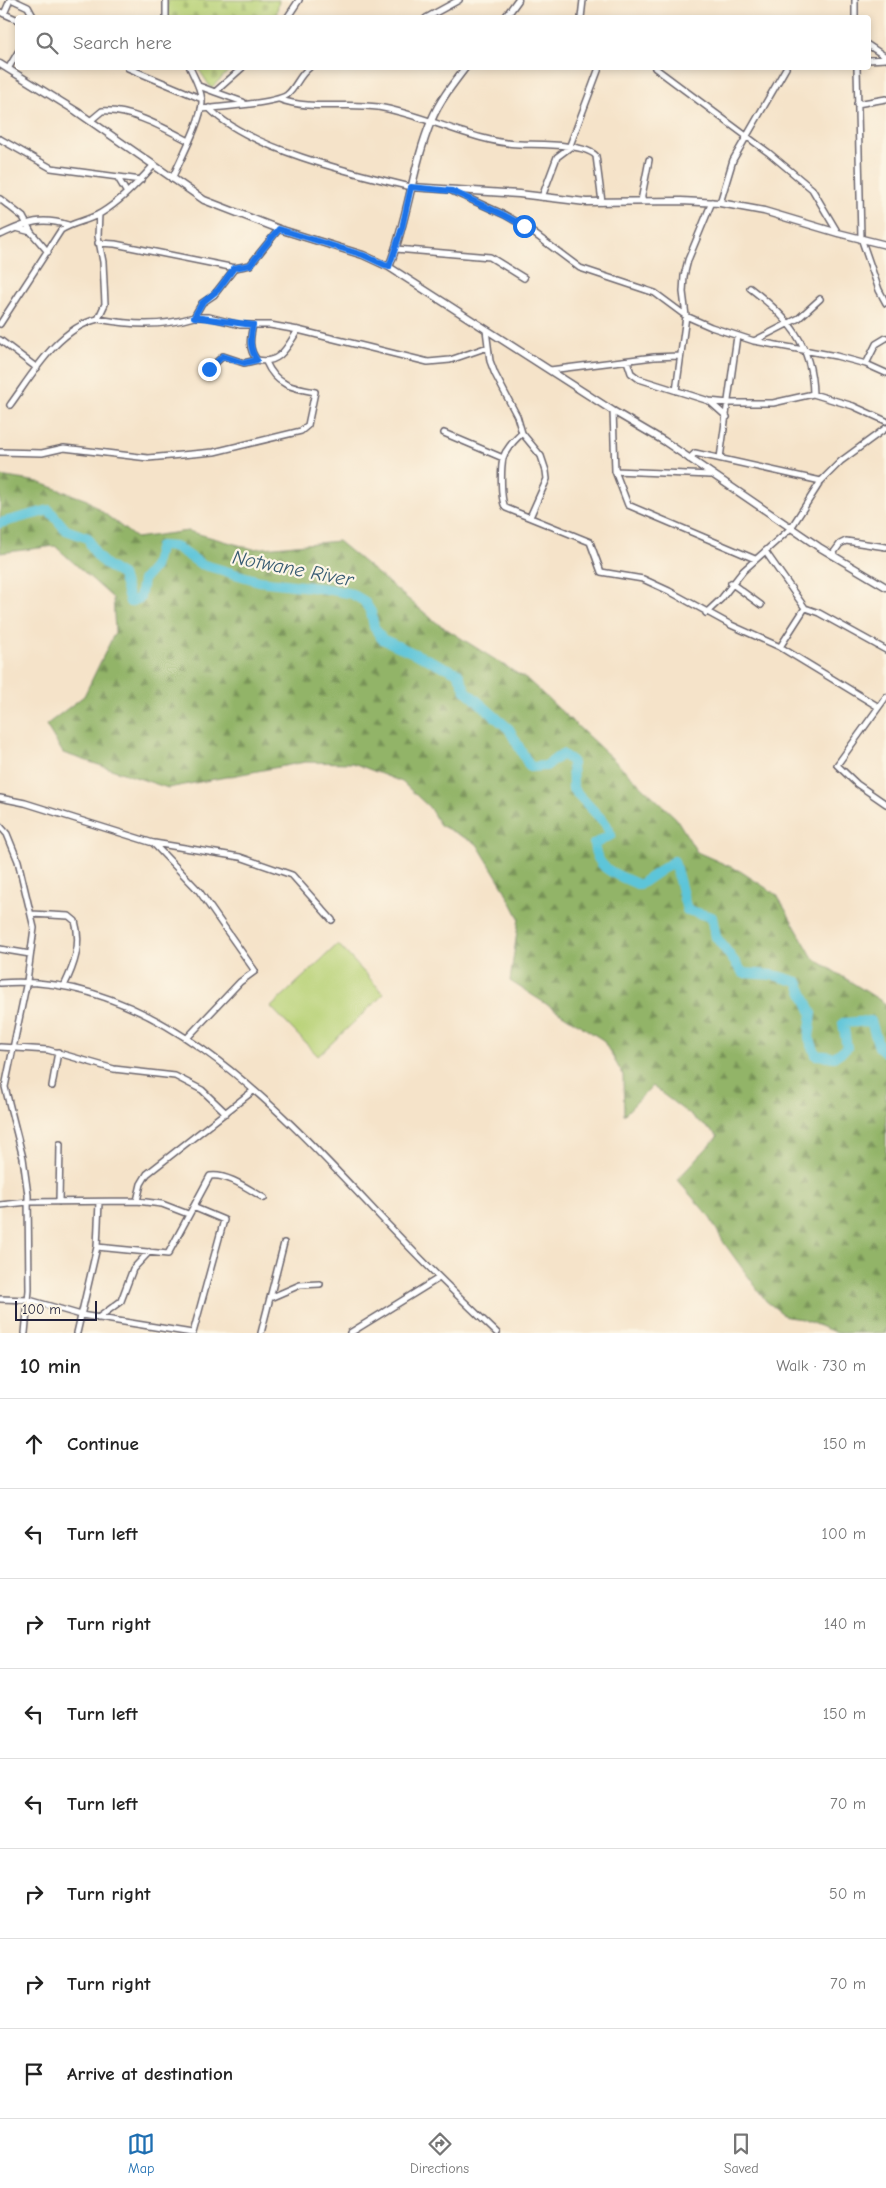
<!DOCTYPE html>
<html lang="en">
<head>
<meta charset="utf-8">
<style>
  body { margin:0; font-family:"Comic Neue",sans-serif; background:#f2f2f2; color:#222 }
  .scale { position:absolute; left:15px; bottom:12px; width:82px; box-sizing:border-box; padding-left:5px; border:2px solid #22223b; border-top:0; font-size:14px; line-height:18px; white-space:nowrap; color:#22223b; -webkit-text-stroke:4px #fcf5e5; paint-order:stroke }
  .stop { position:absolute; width:15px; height:15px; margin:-11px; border:4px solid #1a73e8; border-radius:50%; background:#fff }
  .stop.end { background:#1a73e8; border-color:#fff; box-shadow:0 1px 5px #0008 }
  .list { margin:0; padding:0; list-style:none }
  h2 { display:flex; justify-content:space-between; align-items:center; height:65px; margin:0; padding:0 20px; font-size:21px }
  h2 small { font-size:16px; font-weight:400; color:#767676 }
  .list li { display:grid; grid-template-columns:32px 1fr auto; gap:15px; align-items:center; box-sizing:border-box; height:90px; padding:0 20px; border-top:1px solid #e0e0e0 }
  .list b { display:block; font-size:19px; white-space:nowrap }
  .list em { font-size:16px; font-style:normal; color:#767676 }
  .icon { flex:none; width:28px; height:28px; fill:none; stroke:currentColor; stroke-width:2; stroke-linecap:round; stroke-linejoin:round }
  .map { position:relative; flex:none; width:886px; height:1333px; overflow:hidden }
  .search { position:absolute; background:#fff; box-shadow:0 2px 8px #0003; left:15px; right:15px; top:15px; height:55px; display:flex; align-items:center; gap:12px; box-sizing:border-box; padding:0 18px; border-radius:5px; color:#767676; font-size:19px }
  .sheet { height:785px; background:#fff }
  nav { display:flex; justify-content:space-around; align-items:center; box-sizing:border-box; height:70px; border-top:1px solid #e0e0e0; background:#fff; font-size:14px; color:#767676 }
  nav a { display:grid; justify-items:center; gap:2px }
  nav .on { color:#1f6fb2 }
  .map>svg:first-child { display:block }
  .forest { fill:url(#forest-firs); stroke:#5a6b52 }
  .cemetery { fill:url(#cemetery-stones); stroke:#6d7a59 }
  .garden { fill:#b8d277; stroke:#6d7a59 }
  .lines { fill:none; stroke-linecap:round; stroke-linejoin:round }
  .river { stroke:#5dc5d9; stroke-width:10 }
  .minor-casing { stroke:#6c666d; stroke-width:8 }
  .tertiary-casing { stroke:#6c666d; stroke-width:9 }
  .minor { stroke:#fff; stroke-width:5 }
  .tertiary { stroke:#fff; stroke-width:6 }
  .route { stroke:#1a73e8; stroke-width:6 }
  .labels { text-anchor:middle; stroke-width:4.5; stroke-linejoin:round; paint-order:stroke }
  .water-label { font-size:20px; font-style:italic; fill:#375b72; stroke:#fcf5e5 }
</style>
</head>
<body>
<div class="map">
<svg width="886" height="1333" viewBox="0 0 886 1333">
  <defs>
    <pattern id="forest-firs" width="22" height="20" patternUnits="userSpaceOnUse" patternTransform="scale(1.25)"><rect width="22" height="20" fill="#92b468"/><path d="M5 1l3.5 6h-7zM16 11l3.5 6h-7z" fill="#779257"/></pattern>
    <pattern id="cemetery-stones" width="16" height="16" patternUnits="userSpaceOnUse" patternTransform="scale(1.25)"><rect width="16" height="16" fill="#b8d277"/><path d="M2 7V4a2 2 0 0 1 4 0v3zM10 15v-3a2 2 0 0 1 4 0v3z" fill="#9eb468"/></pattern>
  </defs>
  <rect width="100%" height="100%" fill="#fcf5e5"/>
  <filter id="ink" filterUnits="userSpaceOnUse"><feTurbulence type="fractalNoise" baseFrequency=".02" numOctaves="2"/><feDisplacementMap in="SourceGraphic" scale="10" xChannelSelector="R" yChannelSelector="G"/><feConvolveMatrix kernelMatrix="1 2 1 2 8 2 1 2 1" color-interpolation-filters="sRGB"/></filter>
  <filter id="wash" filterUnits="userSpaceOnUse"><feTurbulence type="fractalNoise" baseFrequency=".0096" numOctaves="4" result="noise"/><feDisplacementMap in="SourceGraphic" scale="20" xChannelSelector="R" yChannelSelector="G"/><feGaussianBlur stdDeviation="1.12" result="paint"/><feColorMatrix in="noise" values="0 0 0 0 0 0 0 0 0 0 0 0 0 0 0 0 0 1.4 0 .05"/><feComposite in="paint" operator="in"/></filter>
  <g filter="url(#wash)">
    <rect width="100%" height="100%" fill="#f5e3c9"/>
    <path class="forest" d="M0 476 38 482 87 500 136 538 188 531 253 549 338 541 437 623 529 681 676 818 697 852 740 871 777 895 813 958 886 1004V1333H837L802 1319 787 1317 766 1301 724 1243 709 1216 677 1180 718 1136 652 1086 624 1115 623 1075 603 1040 510 981 519 918 502 885 477 844 440 825 429 807 402 782 353 763 305 762 168 788 63 753 46 725 84 696 115 632 113 598 55 546 0 553Z"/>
    <path class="cemetery" d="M168 0H279L276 17 166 18Z
      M198 68H232L211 88Z"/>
    <path class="garden" d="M338 944 384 994 318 1056 271 1007Z"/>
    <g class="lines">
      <path class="river" d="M0 523 49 510 66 530 88 538C95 557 104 565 122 575L130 602 140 598 143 580 154 567 160 546 176 547 201 564 259 581 327 589 352 594 364 601 371 612 374 627 382 639 458 673 466 691 509 729 530 767 546 766 562 754 572 761 573 789 605 823 611 835 594 844C597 871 616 874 639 885L674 861 687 910 712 917 716 937 743 973 774 975 798 982 812 1013 809 1038 816 1055 834 1057 847 1048 843 1023 871 1021 879 1047 886 1053"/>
    </g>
  </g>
  <g filter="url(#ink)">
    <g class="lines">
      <g class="minor-casing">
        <path id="minor" d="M13 0 28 7 34 18
          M166 0V18
          M855 0V18
          M0 12 18 20
          M4 14 10 0
          M287 18 299 0
          M426 18 459 0
          M581 18 583 0
          M868 45 886 57
          M868 60 886 59
          M128 68 202 99
          M655 68 769 153 812 189 838 233
          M857 68 861 238 879 290 886 303
          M8 69 18 52
          M199 86 215 92 242 68
          M215 92 243 102
          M279 99C309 111 346 102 378 107 423 114 476 143 519 144 536 145 585 143 596 156L602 202
          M857 104 886 99
          M209 108C248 149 356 174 411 187
          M201 109C219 107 274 104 287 95 296 88 299 75 309 68
          M90 121 102 111C131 109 164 128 189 141
          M0 139 51 168 141 180
          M118 178 127 193
          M172 179C179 162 203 118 202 101 201 89 195 78 190 68
          M452 191 505 215 524 226 580 268 655 293 686 316 711 327 754 341 836 356 866 364 886 373
          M542 197 557 157 569 148 599 68
          M0 199 23 217 31 232
          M641 201 649 160
          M720 203 733 160 786 68
          M16 228 31 232 48 252
          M0 235C27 223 39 216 68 225
          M98 243 115 244 235 268 250 265 279 229
          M396 249 490 257 524 278
          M750 288C788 317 812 344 813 394
          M194 317H209L240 325H270L298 330 428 362 450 360 488 347
          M98 319C132 325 160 327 194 317L202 303 214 295 235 268
          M0 324 61 230C73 222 88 221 101 213 121 201 138 183 153 166
          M253 325C250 338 248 349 257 360 280 365 287 347 298 330
          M486 330 490 361 495 374 517 416 522 433 541 456 546 471 547 479 530 517
          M0 340 37 368
          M754 341 799 318 820 299
          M627 361 631 373 639 379 709 401 729 403H773L813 394 853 406 886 421
          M866 364 876 344 886 338
          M209 369 223 356 244 363 257 360
          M550 370 654 357 679 356
          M676 391 686 316 683 292 684 276 688 260 712 202
          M709 401 727 417
          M10 405C32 375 58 328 98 319L105 304 103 262 98 236 99 214
          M613 411 615 471 628 505 755 559
          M444 433 503 458
          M522 433C515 440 506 448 503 458 501 467 500 502 506 508L590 542 601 572 643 579 669 591 731 625 780 647 877 706
          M0 452 42 453 64 448 148 458 214 452 301 431 308 425 315 392C292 388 276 385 266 362
          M720 458 737 336
          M689 459 695 453 821 481
          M615 471 711 475
          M765 551 805 608 819 613 886 650
          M832 555 840 544 846 541 886 547
          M731 583 761 605
          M706 613 721 599 743 571 791 528 821 481 841 461 886 428
          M780 647 805 608
          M886 697 837 765 857 784 886 804
          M0 798 25 803 153 843 199 891 255 971 240 982 188 1037
          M0 826 7 834 18 861 34 928 27 981 5 1087 23 1158 28 1195 29 1290 25 1333
          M154 843 240 857 292 875 332 920
          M31 914 69 916 75 921C82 944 74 966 64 986
          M0 949 30 954
          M0 983C162 970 291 1123 392 1229 426 1265 461 1299 497 1333
          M0 1047 48 1050 114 1069 175 1076 202 1090 226 1113
          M52 1086 58 1052
          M137 1201 162 1204 188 1214
          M59 1202 60 1144
          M0 1205 28 1202 137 1201 141 1184 147 1174 253 1091
          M193 1207 224 1220 193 1333
          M97 1247 168 1254 210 1176C227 1173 250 1190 264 1198
          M270 1298 300 1285 320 1284
          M0 1299 29 1300 81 1315 192 1333
          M98 1318 121 1301 133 1269 149 1252
          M77 1333 97 1247 99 1202
          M261 1333 284 1243
          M350 1333 439 1278"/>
      </g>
      <g class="tertiary-casing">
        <path id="tertiary" d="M505 18 518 0
          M0 64 76 111 204 200 279 229 363 255 389 267 613 411 664 441 819 547 886 587
          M411 187 519 194 586 202 681 201 720 203 764 211 838 233 886 245
          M389 267C408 219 412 167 432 119 440 100 453 84 465 68"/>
      </g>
      <use href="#minor" class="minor"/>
      <use href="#tertiary" class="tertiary"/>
    </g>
  </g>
  <g class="lines" filter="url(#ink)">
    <path class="route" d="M209 369 223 356 244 363 257 360C249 349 250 338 253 325L194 317 202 303 218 290 234 268 250 265 279 229 363 255 389 267 402 228 411 187 452 191 504 215 524 226"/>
  </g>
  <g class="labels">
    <g class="water-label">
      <text transform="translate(293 568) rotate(11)" y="7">Notwane River</text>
    </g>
  </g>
</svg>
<div class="scale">100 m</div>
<div class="stop" style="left:524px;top:226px"></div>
<div class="stop end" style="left:209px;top:369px"></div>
<div class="search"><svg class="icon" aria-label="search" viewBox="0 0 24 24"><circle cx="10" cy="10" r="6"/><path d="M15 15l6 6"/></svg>Search here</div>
</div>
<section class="sheet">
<h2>10 min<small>Walk · 730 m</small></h2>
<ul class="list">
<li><svg class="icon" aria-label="ahead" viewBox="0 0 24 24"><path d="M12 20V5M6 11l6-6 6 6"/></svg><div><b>Continue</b></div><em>150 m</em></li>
<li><svg class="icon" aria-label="left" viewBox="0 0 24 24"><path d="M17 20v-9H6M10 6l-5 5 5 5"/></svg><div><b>Turn left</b></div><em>100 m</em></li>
<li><svg class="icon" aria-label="right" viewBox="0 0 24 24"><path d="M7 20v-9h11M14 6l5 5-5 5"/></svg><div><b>Turn right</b></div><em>140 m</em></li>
<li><svg class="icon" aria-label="left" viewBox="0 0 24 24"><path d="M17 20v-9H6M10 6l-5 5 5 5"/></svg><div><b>Turn left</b></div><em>150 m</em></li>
<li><svg class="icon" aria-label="left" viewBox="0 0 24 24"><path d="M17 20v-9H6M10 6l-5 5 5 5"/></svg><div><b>Turn left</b></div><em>70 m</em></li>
<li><svg class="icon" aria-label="right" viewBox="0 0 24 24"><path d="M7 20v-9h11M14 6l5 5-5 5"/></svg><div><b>Turn right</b></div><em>50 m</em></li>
<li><svg class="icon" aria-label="right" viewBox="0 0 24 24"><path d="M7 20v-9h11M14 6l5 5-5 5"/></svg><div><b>Turn right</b></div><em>70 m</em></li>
<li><svg class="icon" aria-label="arrive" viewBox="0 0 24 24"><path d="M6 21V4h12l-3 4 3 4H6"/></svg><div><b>Arrive at destination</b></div></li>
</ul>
</section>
<nav>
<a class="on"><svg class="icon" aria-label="map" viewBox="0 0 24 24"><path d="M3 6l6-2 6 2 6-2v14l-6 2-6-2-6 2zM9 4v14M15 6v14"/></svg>Map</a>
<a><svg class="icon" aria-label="directions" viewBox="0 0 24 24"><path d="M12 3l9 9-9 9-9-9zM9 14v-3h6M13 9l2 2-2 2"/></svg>Directions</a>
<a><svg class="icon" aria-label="saved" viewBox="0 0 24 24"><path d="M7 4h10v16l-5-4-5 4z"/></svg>Saved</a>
</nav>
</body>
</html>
